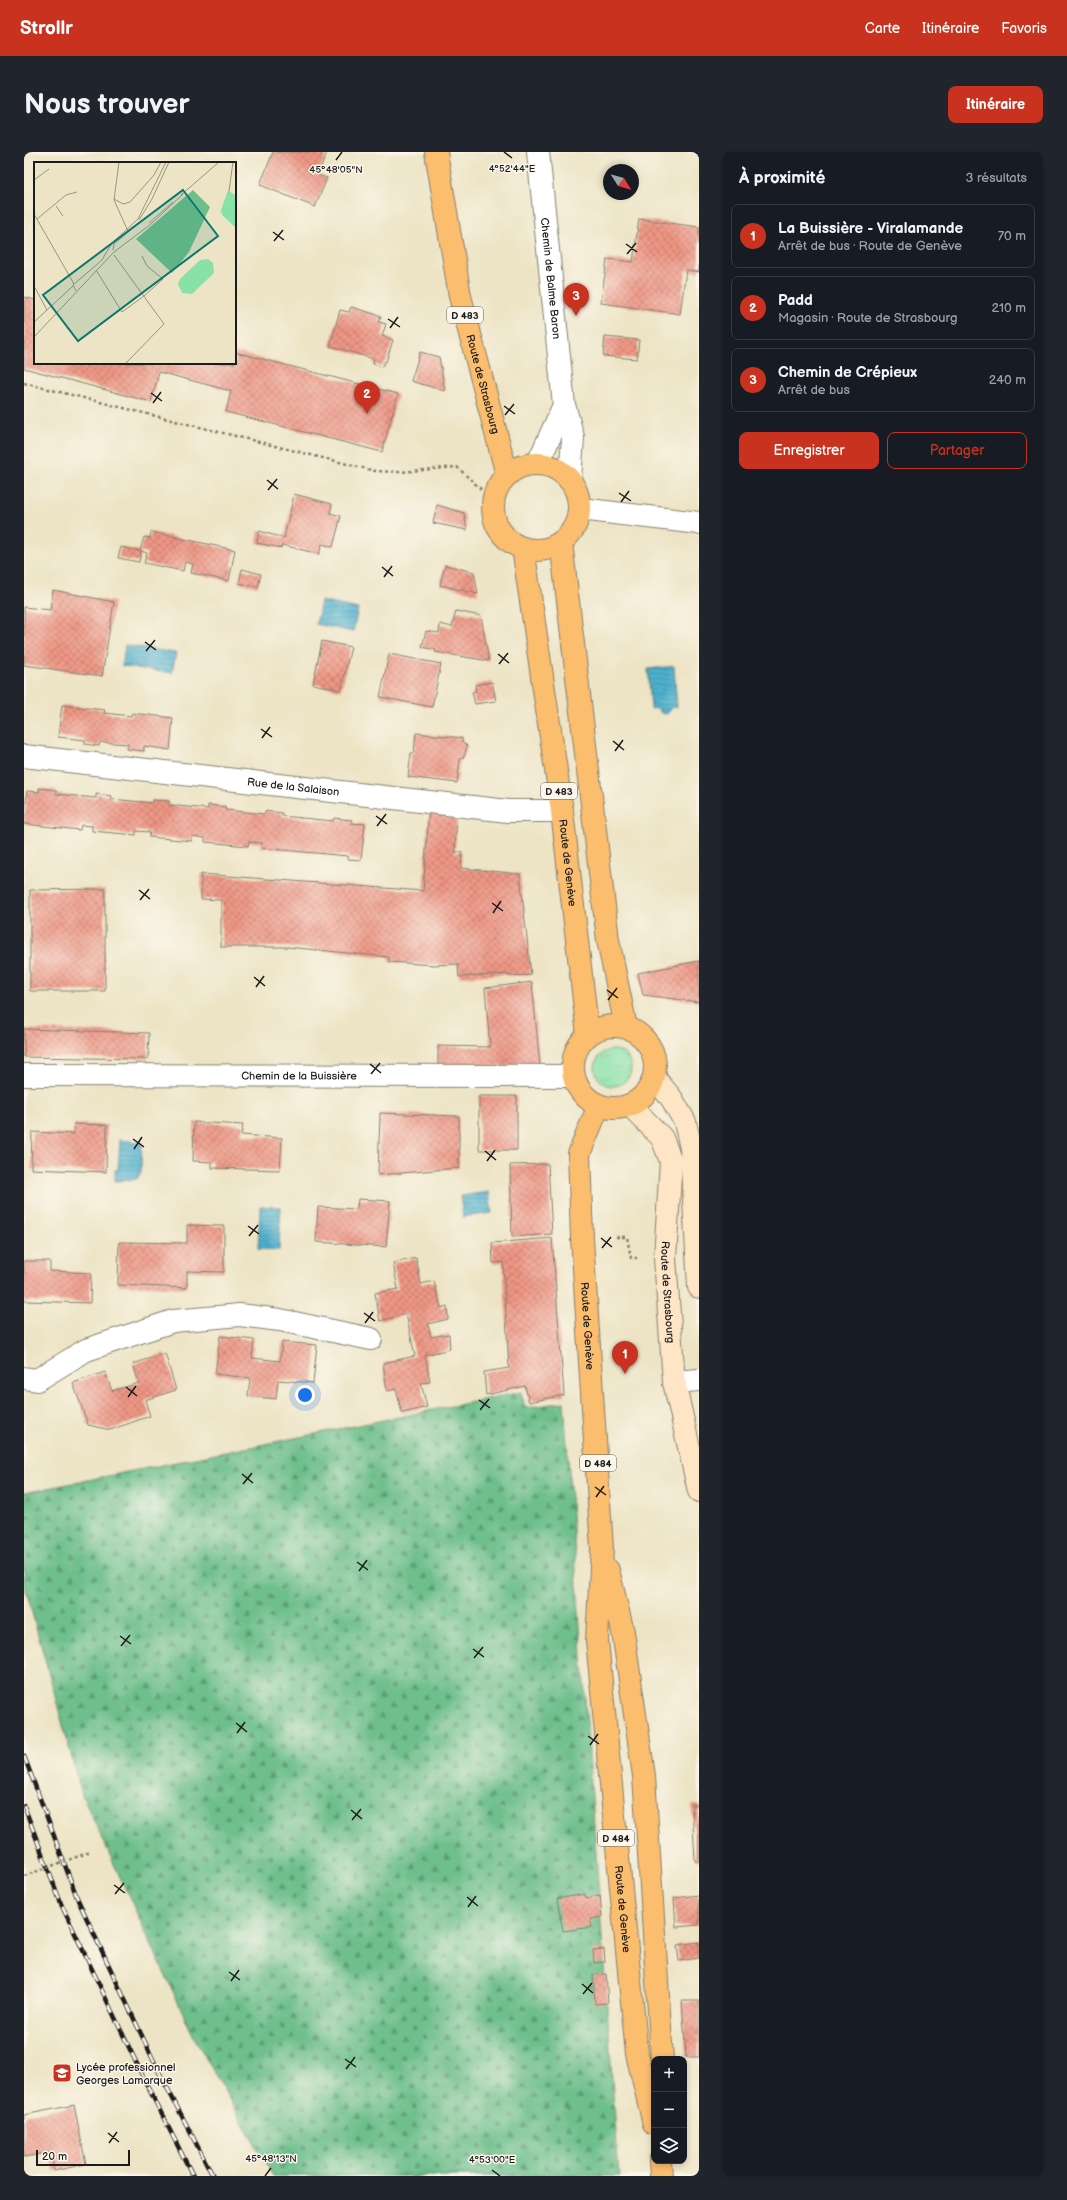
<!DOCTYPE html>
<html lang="fr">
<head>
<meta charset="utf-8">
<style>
  body { margin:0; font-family:"Balsamiq Sans",sans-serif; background:#20242c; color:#f1f3f6 }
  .controls { position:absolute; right:12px; bottom:12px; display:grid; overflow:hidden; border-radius:8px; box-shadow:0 2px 6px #0003 }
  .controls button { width:36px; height:36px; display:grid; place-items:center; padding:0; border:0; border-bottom:1px solid #363941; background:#171b24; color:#f1f3f6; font:20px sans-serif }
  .compass { position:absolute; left:579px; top:12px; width:36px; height:36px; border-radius:50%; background:#171b24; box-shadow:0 2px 6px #0003; rotate:127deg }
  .scale { position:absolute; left:12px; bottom:10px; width:94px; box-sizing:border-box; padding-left:4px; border:2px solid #1c1c1c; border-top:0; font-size:11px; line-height:14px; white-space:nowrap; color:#1c1c1c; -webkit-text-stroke:3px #fbf7ec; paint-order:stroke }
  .you { position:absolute; left:281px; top:1243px; width:14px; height:14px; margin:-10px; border:3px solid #fff; border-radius:50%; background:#1a73e8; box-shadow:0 0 0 6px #1a73e833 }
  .badge { display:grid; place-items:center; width:26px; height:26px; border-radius:50%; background:#c8321e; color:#fff; font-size:13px; font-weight:700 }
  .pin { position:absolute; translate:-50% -33px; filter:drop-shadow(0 1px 2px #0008) }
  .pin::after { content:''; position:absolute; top:21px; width:14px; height:12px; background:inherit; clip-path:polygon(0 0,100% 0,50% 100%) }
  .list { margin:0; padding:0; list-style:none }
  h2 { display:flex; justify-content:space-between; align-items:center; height:52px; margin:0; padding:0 16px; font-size:17px }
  h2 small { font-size:13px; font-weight:400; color:#9ea1a6 }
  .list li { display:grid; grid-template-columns:26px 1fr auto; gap:12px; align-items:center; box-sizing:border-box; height:64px; margin:0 8px 8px; padding:0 8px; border:1px solid #363941; border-radius:8px }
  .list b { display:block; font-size:15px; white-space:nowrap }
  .list p { margin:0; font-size:13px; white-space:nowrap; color:#9ea1a6 }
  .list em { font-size:13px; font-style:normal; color:#9ea1a6 }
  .actions { display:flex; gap:8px; padding:12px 16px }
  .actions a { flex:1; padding:9px 0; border:1px solid #c8321e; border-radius:8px; text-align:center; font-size:14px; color:#c8321e }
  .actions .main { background:#c8321e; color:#fff }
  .icon { flex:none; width:22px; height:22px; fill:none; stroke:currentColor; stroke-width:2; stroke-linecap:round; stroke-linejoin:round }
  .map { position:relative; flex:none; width:675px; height:2024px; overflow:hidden; border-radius:8px }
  header { display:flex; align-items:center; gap:24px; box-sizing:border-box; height:56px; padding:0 20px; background:#c8321e; color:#fff }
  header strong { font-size:19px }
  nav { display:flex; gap:22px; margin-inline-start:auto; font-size:14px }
  .intro { display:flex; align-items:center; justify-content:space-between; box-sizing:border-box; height:96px; padding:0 24px }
  h1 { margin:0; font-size:28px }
  .button { padding:10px 18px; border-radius:8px; background:#c8321e; color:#fff; font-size:14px; font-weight:700 }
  main { display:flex; gap:24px; padding:0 24px }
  aside { flex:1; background:#171b24; border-radius:8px; box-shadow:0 2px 6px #0003 }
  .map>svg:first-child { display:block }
  .grass { fill:url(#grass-tufts); stroke:#527e62 }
  .forest { fill:url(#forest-firs); stroke:#456e54 }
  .water { fill:url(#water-rules); stroke:#346674 }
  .building { fill:url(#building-cross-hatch) }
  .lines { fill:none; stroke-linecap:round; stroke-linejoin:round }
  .minor-casing { stroke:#848070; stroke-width:24 }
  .tertiary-casing { stroke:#848070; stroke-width:24 }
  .secondary-casing { stroke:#848070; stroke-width:24 }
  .primary-casing { stroke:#848070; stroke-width:24 }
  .path { stroke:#848070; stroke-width:2.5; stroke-dasharray:3 3; stroke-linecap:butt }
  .minor { stroke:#fff; stroke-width:22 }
  .tertiary { stroke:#fff; stroke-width:22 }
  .secondary { stroke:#fde5c5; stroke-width:22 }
  .primary { stroke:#fbbd6e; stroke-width:22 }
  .rail-casing { stroke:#1c1c1c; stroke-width:4.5 }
  .rail { stroke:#fbf7ec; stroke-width:3; stroke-dasharray:9; stroke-linecap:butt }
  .path-bridge { stroke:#848070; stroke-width:2.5; stroke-dasharray:3 3; stroke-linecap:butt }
  .ticks { fill:none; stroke:#1c1c1c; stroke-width:1.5 }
  .labels { text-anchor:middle; stroke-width:3; stroke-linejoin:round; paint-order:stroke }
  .shield { fill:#fbf7ec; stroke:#5f5e5a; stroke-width:1 }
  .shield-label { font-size:10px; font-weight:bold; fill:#1c1c1c }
  .street-label { font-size:11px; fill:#1c1c1c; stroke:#fbf7ec }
  .poi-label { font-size:11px; fill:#1c1c1c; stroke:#fbf7ec; text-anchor:start }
  .inset-road { fill:none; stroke:#999481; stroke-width:1 }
  .view { fill:#0f766e; fill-opacity:0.15; stroke:#0f766e; stroke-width:2 }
  .inset-edge { fill:none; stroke:#1c1c1c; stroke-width:2 }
  .ticks-label { font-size:10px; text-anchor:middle; fill:#1c1c1c; stroke:#fbf7ec; stroke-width:3; stroke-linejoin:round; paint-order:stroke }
</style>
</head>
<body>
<header>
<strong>Strollr</strong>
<nav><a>Carte</a><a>Itinéraire</a><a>Favoris</a></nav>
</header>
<div class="intro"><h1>Nous trouver</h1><a class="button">Itinéraire</a></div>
<main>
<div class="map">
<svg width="675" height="2024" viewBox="0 0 675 2024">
  <defs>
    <pattern id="grass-tufts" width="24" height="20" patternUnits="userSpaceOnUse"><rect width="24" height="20" fill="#88e1a7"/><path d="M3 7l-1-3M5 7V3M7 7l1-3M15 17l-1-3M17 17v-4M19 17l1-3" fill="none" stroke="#75c08f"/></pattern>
    <pattern id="forest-firs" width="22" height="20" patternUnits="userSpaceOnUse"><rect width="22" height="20" fill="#6ebf8c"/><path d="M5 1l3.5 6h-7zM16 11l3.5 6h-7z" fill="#5a9a72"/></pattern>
    <pattern id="water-rules" width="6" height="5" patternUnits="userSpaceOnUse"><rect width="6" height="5" fill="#4db1cc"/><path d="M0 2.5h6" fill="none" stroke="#3f8fa5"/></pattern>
    <pattern id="building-cross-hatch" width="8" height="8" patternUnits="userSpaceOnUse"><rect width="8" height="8" fill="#ef9785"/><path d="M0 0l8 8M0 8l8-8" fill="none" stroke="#c17a6c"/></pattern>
  </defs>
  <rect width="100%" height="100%" fill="#fbf7ec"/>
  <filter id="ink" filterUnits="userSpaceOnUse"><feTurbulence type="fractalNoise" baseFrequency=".025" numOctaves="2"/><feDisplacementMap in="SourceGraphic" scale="8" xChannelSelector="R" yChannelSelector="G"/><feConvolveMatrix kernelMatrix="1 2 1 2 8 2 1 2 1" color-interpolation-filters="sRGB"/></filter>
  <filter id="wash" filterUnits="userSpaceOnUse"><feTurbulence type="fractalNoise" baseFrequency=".012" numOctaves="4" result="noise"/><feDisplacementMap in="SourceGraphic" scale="16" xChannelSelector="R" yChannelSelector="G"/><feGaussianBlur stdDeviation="0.9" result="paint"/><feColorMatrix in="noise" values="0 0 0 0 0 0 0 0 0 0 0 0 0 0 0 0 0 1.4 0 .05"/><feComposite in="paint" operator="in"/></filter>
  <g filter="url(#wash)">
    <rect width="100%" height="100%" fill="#ede4c5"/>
    <path class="grass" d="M571 916a18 18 0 1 1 36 0a18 18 0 1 1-36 0Z"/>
    <path class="forest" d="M497 1240 501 1256 540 1250 595 2024H249L171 1887 58 1643 0 1431V1341Z"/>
    <path class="water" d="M297 449 334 457 329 480 292 472Z
      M101 493 152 501 148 521 98 514Z
      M650 514 653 555H648L643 562 637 561 633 556 627 557 624 517Z
      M96 988 118 990 117 1020 113 1027 91 1029V1018H94Z
      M465 1040 468 1061 439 1065 436 1044Z
      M236 1054 257 1055 255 1098 234 1097Z"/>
    <g id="blocks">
      <path class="building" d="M249 0H303L294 23 303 26 291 55 236 33Z
        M615 67 675 75V120L662 118 656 162 577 151 583 107 609 110Z
        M0 145 11 148V211H211V200L374 242 358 300 202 260 207 239 135 220 127 250 0 216Z
        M327 155 357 164 355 170 362 172 358 184 369 188 362 210 361 209 358 215 349 212 350 207 306 194 316 158 325 160Z
        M581 185 615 188 613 207 579 204Z
        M396 200 415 205 421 239 387 229Z
        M270 342 308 352 306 361 317 364 309 395 298 392 295 402 258 393 257 396 233 391 235 379 260 386Z
        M413 353 440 361 443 378 409 371Z
        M127 380 211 398 205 429 167 421 169 412 161 410 159 419 120 411 123 401 117 399 115 410 94 406 97 395 116 399 120 385 126 386Z
        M421 413 450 420 454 442 416 433Z
        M218 417 237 422 234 435 215 431Z
        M29 438 90 450 78 524 0 513V455L26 458Z
        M432 459 457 464 465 509 411 500 412 498 398 495 402 479 415 481 416 472 428 475Z
        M298 489 327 495 317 538 289 532Z
        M365 502 417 512 408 555 356 545Z
        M468 530 472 549 451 552 448 540 452 539 451 533Z
        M38 553 81 558 80 561 107 564 108 561 149 566 146 598 120 594V599L103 597 104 592 76 590 75 594 61 592V588L34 585Z
        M392 581 438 586V589L443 594 440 605 436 608 433 631 384 625 387 601H390Z
        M15 636 32 638V642L72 646V642L88 644 87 647 128 651V648L145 649V653L184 657V653L202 655 201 658 241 662V659L258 661V664L309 669 310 666 328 668 327 671 341 672 337 708 324 707V704L237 696 238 691 225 690 224 694 181 690V686L168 684V689L125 685 126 680 112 679V683L68 679V674L57 673 56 678 0 672 3 639 15 640Z
        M405 658 433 661 431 700H438L437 716 496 722 507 823 483 824V822L435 825 434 812 410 813 365 810V805L263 795H197V748L177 747V722L399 739Z
        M81 737V839H6V738Z
        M675 809V850L619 843 614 821Z
        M508 830 516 915 414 913V894L466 895 461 836Z
        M0 877 125 881 124 907 0 905Z
        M455 944H493V998H455Z
        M356 961 435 964V1016L354 1023Z
        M170 970 219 973 217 983 258 986 256 1018 188 1016V1010L169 1009Z
        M50 972 83 973 82 1020 7 1017 8 980 50 982Z
        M524 1012 528 1082 488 1085 486 1013Z
        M334 1047 366 1049 362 1095 292 1090 294 1055 333 1057Z
        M163 1073 200 1074V1120L163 1119V1136L94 1133 95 1090 163 1091Z
        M528 1086 540 1243 505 1250 501 1234 462 1243 460 1220 485 1216 479 1110 469 1111 468 1091Z
        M392 1106 397 1132 410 1129 417 1156 423 1154 424 1167 404 1172 407 1185 425 1182 426 1197 401 1203 406 1230 397 1231 403 1255 378 1261 372 1237 363 1239 359 1211 391 1204 382 1162 356 1169 351 1141 374 1137 369 1111Z
        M0 1109H26V1119L67 1121 66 1151 0 1149Z
        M196 1184 230 1188 228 1206 256 1209 258 1190 293 1193 289 1231 254 1228 252 1247 224 1244 226 1226 191 1222Z
        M141 1201 152 1238 121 1248 126 1264 86 1278 64 1273 49 1231 81 1220 88 1239 101 1235 115 1231 109 1212Z
        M668 1653H675V1709H671Z
        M561 1742 562 1746 576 1743 578 1765 566 1767 568 1775 539 1779 533 1747Z
        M675 1743V1773L652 1775 650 1746Z
        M675 1790V1806L655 1809 653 1793Z
        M580 1797 581 1810 570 1811 569 1798Z
        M582 1822 584 1851 571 1852 569 1823Z
        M658 1849H675V1905H662Z
        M50 1953 62 2012 30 2019 27 2000 0 2005V1963Z"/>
    </g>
  </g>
  <g filter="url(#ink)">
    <use href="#blocks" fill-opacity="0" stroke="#848070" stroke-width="1"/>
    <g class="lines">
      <g class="minor-casing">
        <g id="minor">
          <path d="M556 357 675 371"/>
          <path id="s1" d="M0 604 484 659H538"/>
          <path id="s2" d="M0 923 549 924"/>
          <path d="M0 1226 13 1228 62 1198 149 1169 216 1163 256 1168 347 1187"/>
          <path d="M650 1230 675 1228"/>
        </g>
      </g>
      <g class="tertiary-casing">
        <g id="tertiary">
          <path id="s3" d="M514 0 540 253 549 285 546 328"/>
          <path d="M514 311 540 253"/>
        </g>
      </g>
      <g class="secondary-casing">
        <g id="secondary">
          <path d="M630 925 648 947 661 970 667 996 675 1135"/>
          <path id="s4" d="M606 953 638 986 647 1009 641 1106 650 1230 675 1339"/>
        </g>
      </g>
      <g class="primary-casing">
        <g id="primary">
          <path id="s5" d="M412 0 436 144 483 323"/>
          <circle cx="512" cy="355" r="43"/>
          <path d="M537 390 584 788 602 875"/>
          <path id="s6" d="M499 396 538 659 564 883"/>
          <circle cx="590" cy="915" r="41"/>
          <path id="s7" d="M575 953 555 1002 558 1086 578 1397 573 1488 613 1902 630 1972"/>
          <path d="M584 1418 599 1480 620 1624 638 1907"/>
          <path d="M636 2009 637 2024"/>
        </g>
      </g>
      <path class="path" d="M0 231 351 319 376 320 433 315 459 339
        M592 1085H603L607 1106H613"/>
      <use href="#minor" class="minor"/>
      <use href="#tertiary" class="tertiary"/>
      <use href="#secondary" class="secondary"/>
      <use href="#primary" class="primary"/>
      <g class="rail-casing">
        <path id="rail" d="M0 1604 54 1748 135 1920 189 2024
          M0 1654 38 1754 120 1927 169 2024"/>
      </g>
      <use href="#rail" class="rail"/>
      <path class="path-bridge" d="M0 1724 66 1700"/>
    </g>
  </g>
  <path class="ticks" d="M480 0 488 6M312 8 318 0M249 80 260 88M250 89 259 78M602 92 613 100M603 102 612 91M364 167 376 175M366 176 374 165M127 241 138 249M129 251 137 240M480 254 491 262M481 263 490 252M243 328 254 337M244 338 253 327M595 341 607 349M597 350 605 339M358 415 369 424M360 425 368 414M121 490 132 498M122 499 131 488M474 502 485 511M475 512 484 501M237 577 248 585M238 586 246 575M589 589 600 598M591 599 599 588M352 664 363 672M353 674 362 662M115 738 126 747M116 748 125 737M468 751 479 759M469 761 477 749M230 825 241 834M232 835 240 824M583 838 594 846M584 848 593 836M346 912 357 921M347 922 356 911M109 987 120 995M110 997 118 985M461 999 472 1008M463 1009 471 998M224 1074 235 1082M225 1084 234 1073M577 1086 588 1095M578 1096 587 1085M340 1161 351 1169M341 1171 349 1160M102 1235 113 1244M104 1245 112 1234M455 1248 466 1256M456 1258 465 1247M218 1322 229 1331M219 1332 228 1321M571 1335 582 1343M572 1345 580 1334M333 1410 344 1418M335 1419 343 1408M96 1484 107 1492M97 1494 106 1483M449 1497 460 1505M450 1506 459 1495M212 1571 223 1580M213 1581 221 1570M564 1584 575 1592M566 1593 574 1582M327 1658 338 1667M328 1668 337 1657M90 1733 101 1741M91 1742 100 1731M443 1745 454 1754M444 1755 452 1744M205 1820 216 1828M207 1829 215 1818M558 1832 569 1841M559 1842 568 1831M321 1907 332 1915M322 1917 331 1905M84 1981 95 1990M85 1991 93 1980M468 2018 476 2024M241 2024 247 2016"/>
  <defs>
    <g id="school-square" transform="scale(1)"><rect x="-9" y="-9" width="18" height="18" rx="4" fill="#c8321e" stroke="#fbf7ec"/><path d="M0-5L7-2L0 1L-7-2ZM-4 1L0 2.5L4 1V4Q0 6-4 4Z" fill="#fff"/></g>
  </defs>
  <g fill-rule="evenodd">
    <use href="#school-square" x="38" y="1921"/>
  </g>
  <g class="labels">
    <g class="shield">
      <rect x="423" y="155" width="36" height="16" rx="3"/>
      <rect x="517" y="631" width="36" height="16" rx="3"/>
      <rect x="556" y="1303" width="36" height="16" rx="3"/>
      <rect x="574" y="1678" width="36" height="16" rx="3"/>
    </g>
    <g class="shield-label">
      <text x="441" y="167">D 483</text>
      <text x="535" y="643">D 483</text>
      <text x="574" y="1315">D 484</text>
      <text x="592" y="1690">D 484</text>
    </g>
    <g class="street-label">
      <text dy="4" stroke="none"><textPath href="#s3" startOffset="127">Chemin de Balme Baron</textPath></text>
      <text dy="4" stroke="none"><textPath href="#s5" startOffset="237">Route de Strasbourg</textPath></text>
      <text dy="4" stroke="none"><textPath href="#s1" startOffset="271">Rue de la Salaison</textPath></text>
      <text dy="4" stroke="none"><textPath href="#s6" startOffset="318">Route de Genève</textPath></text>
      <text dy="4" stroke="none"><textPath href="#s2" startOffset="275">Chemin de la Buissière</textPath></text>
      <text dy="4" stroke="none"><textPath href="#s4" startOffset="202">Route de Strasbourg</textPath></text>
      <text dy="4" stroke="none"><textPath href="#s7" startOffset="225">Route de Genève</textPath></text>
      <text dy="4" stroke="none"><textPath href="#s7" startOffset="810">Route de Genève</textPath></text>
    </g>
    <g class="poi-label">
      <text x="52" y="1919">Lycée professionnel<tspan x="52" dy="13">Georges Lamarque</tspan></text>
    </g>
  </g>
  <g transform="translate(10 10)">
    <rect width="202" height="202" fill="#ede4c5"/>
    <path d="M159 28 176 45 155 90 138 111 102 77Z" fill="#6ebf8c"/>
    <path d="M194 28 202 34V66L188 53V50L186 51Z" fill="#88e1a7"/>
    <path d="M174 97 179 101 180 111 158 132 148 131 144 122 146 117 166 98Z" fill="#88e1a7"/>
    <path class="inset-road" d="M85 0 80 38 94 69M0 18 15 7M195 29 199 0M147 33 185 0M80 37 89 42 96 40 120 13 127 0M22 44 29 54M0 52 40 122M3 57 32 33 43 30M105 58 118 37 135 0M115 61 139 40M79 88 80 82 100 65M80 93 130 162 91 202M108 94 113 104 129 117 110 134M62 108 88 150 110 134M0 124 13 148M42 129 39 123 68 98 78 81 104 57 132 0M0 160 39 124M0 175 80 90 117 62 149 32"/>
    <path class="view" d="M149 28 184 74 44 179 9 133Z"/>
    <rect width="202" height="202" class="inset-edge"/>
  </g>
  <g class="ticks-label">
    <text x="488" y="20">4°52'44"E</text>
    <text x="312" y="21">45°48'05"N</text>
    <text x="247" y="2010">45°48'13"N</text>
    <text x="468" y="2011">4°53'00"E</text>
  </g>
</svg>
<div class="controls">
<button>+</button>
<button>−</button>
<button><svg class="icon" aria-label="layers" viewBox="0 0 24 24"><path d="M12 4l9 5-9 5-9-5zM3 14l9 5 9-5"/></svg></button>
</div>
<svg class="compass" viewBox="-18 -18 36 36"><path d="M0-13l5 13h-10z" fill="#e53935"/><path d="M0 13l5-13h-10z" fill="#9ea1a6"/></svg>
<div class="scale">20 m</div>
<div class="you"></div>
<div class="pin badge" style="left:601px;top:1222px">1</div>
<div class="pin badge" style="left:343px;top:262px">2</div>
<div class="pin badge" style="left:552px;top:164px">3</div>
</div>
<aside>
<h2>À proximité<small>3 résultats</small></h2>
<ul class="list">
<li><span class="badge">1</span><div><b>La Buissière - Viralamande</b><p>Arrêt de bus · Route de Genève</p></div><em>70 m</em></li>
<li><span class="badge">2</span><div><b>Padd</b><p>Magasin · Route de Strasbourg</p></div><em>210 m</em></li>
<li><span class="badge">3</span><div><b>Chemin de Crépieux</b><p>Arrêt de bus</p></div><em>240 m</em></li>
</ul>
<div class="actions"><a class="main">Enregistrer</a><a>Partager</a></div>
</aside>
</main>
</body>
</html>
